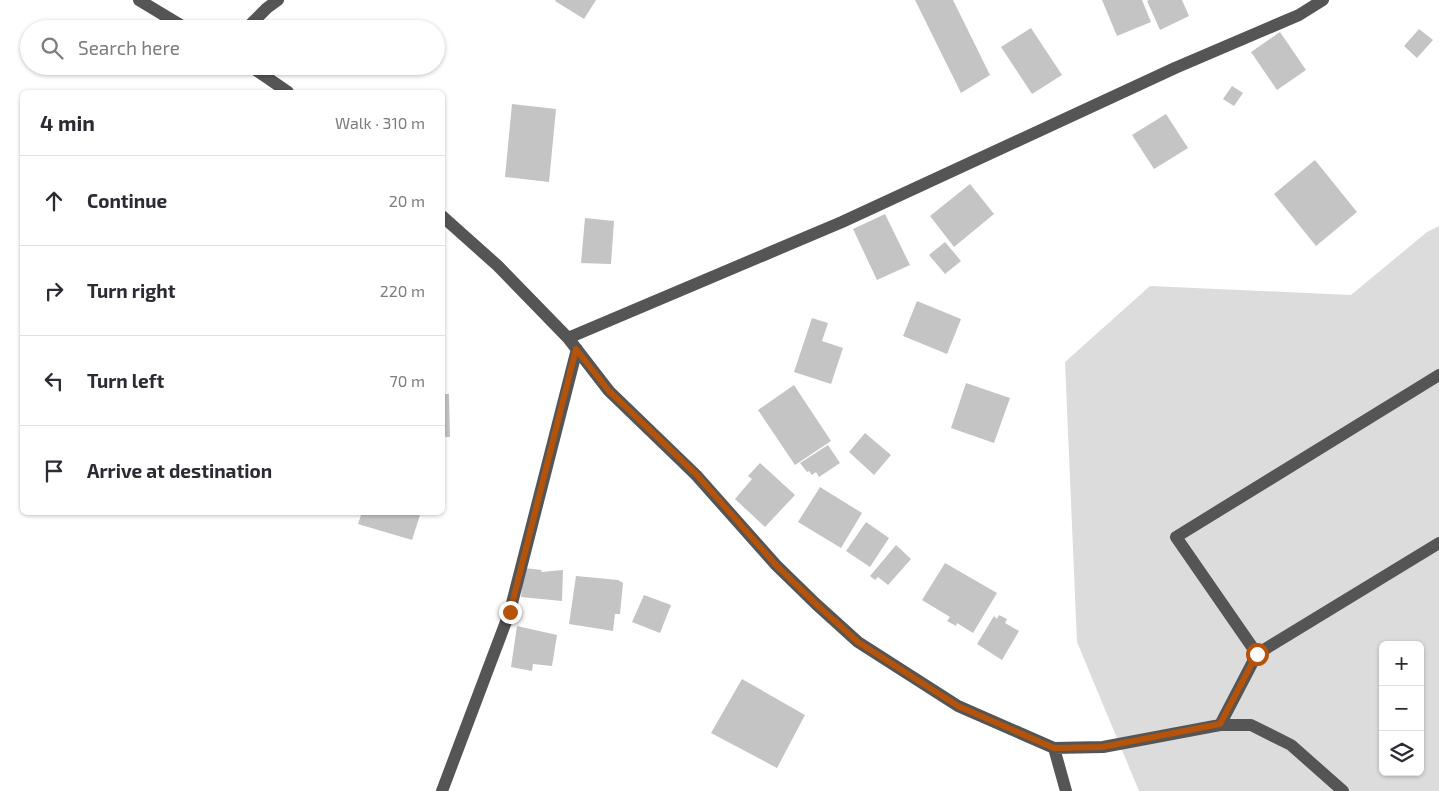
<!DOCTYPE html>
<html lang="en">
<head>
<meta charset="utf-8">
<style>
  body { margin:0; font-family:"Exo 2",sans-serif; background:#f2f2f3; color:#2b2b33 }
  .controls { position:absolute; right:15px; bottom:15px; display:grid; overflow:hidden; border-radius:8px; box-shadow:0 1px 4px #0004 }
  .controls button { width:45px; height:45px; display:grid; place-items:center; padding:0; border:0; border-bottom:1px solid #e1e1e2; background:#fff; color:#2b2b33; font:25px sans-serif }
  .stop { position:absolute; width:15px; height:15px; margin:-11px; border:4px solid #b45309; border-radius:50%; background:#fff }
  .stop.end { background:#b45309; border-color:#fff; box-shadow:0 1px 5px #0008 }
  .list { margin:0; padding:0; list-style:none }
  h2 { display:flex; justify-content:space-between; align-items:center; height:65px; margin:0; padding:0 20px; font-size:21px }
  h2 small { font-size:16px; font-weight:400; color:#7c7c81 }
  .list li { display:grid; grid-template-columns:32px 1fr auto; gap:15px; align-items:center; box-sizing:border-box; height:90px; padding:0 20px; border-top:1px solid #e1e1e2 }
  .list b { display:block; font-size:19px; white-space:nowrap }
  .list em { font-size:16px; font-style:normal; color:#7c7c81 }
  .icon { flex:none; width:28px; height:28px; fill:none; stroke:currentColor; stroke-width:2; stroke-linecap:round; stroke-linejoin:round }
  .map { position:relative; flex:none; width:1439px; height:791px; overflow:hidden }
  .search { position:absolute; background:#fff; box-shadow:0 1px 4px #0004; left:20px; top:20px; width:425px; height:55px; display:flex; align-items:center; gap:12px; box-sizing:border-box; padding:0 18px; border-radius:28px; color:#7c7c81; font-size:19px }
  .panel { position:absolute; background:#fff; box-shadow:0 1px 4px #0004; left:20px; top:90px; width:425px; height:425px; border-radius:8px }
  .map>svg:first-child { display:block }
  .green { fill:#dcdcdc; fill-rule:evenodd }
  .building { fill:#c4c4c4 }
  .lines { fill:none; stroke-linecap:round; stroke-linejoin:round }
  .minor { stroke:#555; stroke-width:12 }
  .route { stroke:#b45309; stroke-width:6 }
</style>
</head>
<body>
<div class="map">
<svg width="1439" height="791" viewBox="0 0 1439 791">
  <rect width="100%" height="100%" fill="#fff"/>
  <path class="green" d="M1439 226V791H1139L1077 642 1065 362 1150 286 1351 295 1427 232ZM1383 645H1420V772H1383Z"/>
  <path class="building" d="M556 0H596L584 19 555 1Z
    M915 0H953L990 75 961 93Z
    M1102 0H1142L1151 22 1117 36Z
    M1149 0H1182L1189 16 1160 30 1147 1Z
    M1031 28 1062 75 1032 94 1001 47Z
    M1419 29 1433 40 1417 58 1404 46Z
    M1280 32 1306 70 1277 90 1251 52Z
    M1232 86 1243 93 1234 106 1223 99Z
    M512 104 556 109 549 182 505 177Z
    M1166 114 1188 148 1154 169 1132 135Z
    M1315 160 1357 212 1316 246 1274 194Z
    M970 184 994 214 954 247 930 216Z
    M885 214 910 265 877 280 853 229Z
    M585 218 614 221 611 264 581 263Z
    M945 242 961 261 945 274 929 255Z
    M917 301 961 319 947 354 903 336Z
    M812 318 828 323 822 341 843 348 831 384 794 372Z
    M966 383 1010 398 994 443 951 428Z
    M794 385 831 441 795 465 758 410Z
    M442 394H449L450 437H442Z
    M865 433 891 455 874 475 849 452Z
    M828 445 840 463 819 477 816 472 812 475 809 471 807 472 800 463Z
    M760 463 795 495 765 527 735 499 752 479 748 476Z
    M820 487 862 513 841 548 798 522Z
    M362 512H421L412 540 358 524Z
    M866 522 889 538 870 567 846 551Z
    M896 545 911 559 888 585 878 577 875 580 870 576Z
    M945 563 997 593 973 633 957 623 956 626 947 621 950 617 922 600Z
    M524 568 542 570 541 572 563 570 562 601 521 597Z
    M576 576 618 580 623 583 620 614H615L613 631 569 624Z
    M644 595 671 605 660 633 632 622Z
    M999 615 1007 619 1005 623 1019 631 1002 660 977 644 994 616 997 619Z
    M517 626 557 635 552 666 533 664 532 671 511 667Z
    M742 679 805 715 777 768 711 733Z"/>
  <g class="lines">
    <path class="minor" d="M139 0 187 29
      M246 29 267 8 278 0
      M250 66 288 92
      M442 216 498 266 568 338 609 391 696 475 776 565 816 604 858 642 958 706 1054 748 1103 747 1220 725H1251L1291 745 1343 791
      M568 338 842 222 1175 68 1299 15 1323 0
      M1257 654 1176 537 1439 375
      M1220 725 1257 654 1439 543
      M1054 748 1066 791
      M442 791 510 611 577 349"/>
  </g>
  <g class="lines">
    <path class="route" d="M510 612 576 349 609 391 696 474 776 565 816 604 858 642 958 706 1054 748 1102 747 1220 724 1257 654"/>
  </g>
</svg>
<div class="controls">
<button>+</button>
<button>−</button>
<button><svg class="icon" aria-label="layers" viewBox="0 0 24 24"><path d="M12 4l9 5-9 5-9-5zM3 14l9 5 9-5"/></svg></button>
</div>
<div class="stop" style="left:1257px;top:654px"></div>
<div class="stop end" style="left:510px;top:612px"></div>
<div class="search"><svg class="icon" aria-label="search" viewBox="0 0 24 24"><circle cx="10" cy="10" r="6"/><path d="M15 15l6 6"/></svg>Search here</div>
<section class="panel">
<h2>4 min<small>Walk · 310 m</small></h2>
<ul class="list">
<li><svg class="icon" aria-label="ahead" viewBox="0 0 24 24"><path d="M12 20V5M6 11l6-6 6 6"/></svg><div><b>Continue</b></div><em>20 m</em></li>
<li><svg class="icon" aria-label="right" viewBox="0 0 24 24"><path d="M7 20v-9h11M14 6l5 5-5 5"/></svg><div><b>Turn right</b></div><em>220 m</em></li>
<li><svg class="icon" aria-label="left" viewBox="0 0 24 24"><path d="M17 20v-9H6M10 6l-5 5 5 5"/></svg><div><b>Turn left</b></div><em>70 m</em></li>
<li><svg class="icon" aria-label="arrive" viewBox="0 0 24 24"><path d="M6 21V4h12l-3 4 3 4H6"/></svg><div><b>Arrive at destination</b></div></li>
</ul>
</section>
</div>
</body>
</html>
